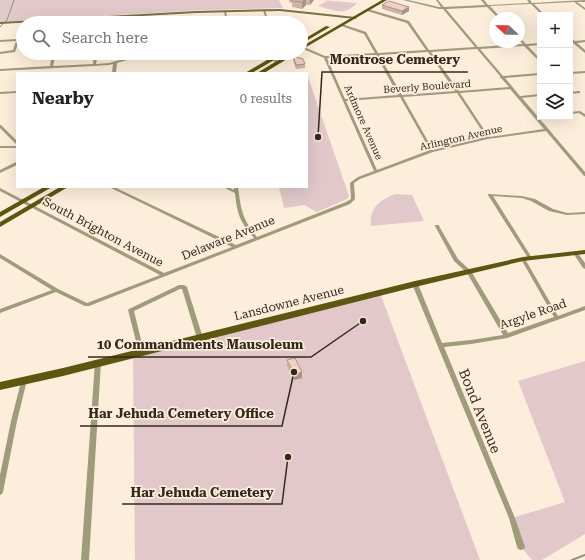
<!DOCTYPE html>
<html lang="en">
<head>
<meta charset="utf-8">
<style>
  body { margin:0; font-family:"Roboto Serif",serif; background:#f6f6f6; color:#222 }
  .controls { position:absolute; right:12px; top:12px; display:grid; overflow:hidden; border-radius:0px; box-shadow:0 4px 16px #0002 }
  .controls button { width:36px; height:36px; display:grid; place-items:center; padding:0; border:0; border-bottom:1px solid #e0e0e0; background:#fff; color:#222; font:20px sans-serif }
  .compass { position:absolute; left:489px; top:12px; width:36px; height:36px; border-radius:50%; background:#fff; box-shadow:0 4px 16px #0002; rotate:292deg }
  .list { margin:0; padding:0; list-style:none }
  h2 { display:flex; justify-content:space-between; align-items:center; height:52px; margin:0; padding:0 16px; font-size:17px }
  h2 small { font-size:13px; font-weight:400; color:#767676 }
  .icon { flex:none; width:22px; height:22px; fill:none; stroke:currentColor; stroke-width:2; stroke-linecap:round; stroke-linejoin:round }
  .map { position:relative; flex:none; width:585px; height:560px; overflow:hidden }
  .search { position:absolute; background:#fff; box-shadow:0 4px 16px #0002; left:16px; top:16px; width:292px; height:44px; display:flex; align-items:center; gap:10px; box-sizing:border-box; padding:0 14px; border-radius:22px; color:#767676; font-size:15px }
  .panel { position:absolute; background:#fff; box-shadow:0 4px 16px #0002; left:16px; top:72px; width:292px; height:116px; border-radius:0px }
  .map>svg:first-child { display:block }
  .green { fill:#e2c8ca }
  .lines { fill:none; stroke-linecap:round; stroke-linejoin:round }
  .stream-far1 { stroke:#8a947d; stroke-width:1 }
  .stream { stroke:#8a947d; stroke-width:2 }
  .street { fill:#9e9c7b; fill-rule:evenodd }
  .secondary { fill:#777341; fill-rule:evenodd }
  .primary { fill:#5c560f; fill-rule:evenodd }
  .wall { fill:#d0b3a7 }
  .shaded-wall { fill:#a99288 }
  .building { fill:#f2d0c2; stroke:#a99288 }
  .labels { text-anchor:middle; stroke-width:3.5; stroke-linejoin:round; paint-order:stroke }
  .far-street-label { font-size:10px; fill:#332a1e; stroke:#fdeedc }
  .street-label { font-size:12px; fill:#332a1e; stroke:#fdeedc }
  .near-street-label { font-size:14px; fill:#332a1e; stroke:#fdeedc }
  .leader { fill:none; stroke:#332a1e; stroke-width:1.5 }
  .callout-dot { fill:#332a1e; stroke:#fdeedc; stroke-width:1.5 }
  .callout-label { font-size:13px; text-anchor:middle; font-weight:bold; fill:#332a1e; stroke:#fdeedc; stroke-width:3.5; stroke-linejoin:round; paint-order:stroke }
</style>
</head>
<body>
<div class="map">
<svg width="585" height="560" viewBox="0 0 585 560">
  <rect width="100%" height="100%" fill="#fdeedc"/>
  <path class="green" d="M0 0H279L283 8 201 10 0 22Z
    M321 0 357 3C344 17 334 10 318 6L327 1Z
    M307 74 349 196 347 199 317 212 304 205 284 208 279 187H307Z
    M395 194 412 195 424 221 371 226C369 208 380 200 395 194Z
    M380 293 480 560H135L133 355Z
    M585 361V534L542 560H532L521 547 512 518 565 502 518 381Z"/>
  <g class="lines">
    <path class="stream-far1" d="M0 27 7 20 14 0"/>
    <path class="stream" d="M572 560 585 555"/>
    <path class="street" d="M403 0H408L439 7H441L436 0H438L444 7 485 5 481 0H484L488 5 529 3 527 0H530L532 3 585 0V2H577L585 8V10L574 2 534 4 545 15H542L531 4 490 6 501 18H498L487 7 446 9 478 47 523 44 519 40V37L526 44 540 43V45L528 46 540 59V62L524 46 480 49 503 76 540 73V75L505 78 520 96 540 94V96L522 98 585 172V176H584L546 131 488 139 433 152 360 179 354 183 355 199 350 204 89 306H85L56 292 0 313V309L52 290 0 258V254L58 289 87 303 160 275 0 191V188L164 273 232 247 109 187H114L236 245 254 238C240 222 237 214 235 193L223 187H228L234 190V187H238C241 210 242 218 257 237L346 202 351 199 350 183 351 182 358 177 374 171 324 58 301 48 304 47 325 56 375 53 364 34 341 26V24H342L366 32 378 53 426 50 407 23 367 11V9H368L409 21 429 50 475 47 443 9H439ZM477 49 500 76V78H501L509 87 459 91 431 52ZM428 52 455 91 402 95 379 55ZM376 55 398 95 345 99 327 58ZM510 89 544 129 489 137 460 93ZM457 93 486 137 433 150 403 97ZM400 97 430 150 377 170 346 101Z
      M264 9 265 10 269 23H267L263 10Z
      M225 10 226 11 228 23H226L224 11Z
      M143 14 144 15V23H142V15Z
      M100 17 101 18V23H99V18Z
      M23 24V29L15 52 0 54V52L13 50 16 41 0 42V40L17 39 22 25Z
      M570 37 575 41 585 40V42L577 43 585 50V53L573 43H571L570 42 572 41 570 40Z
      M52 53H56L53 66 93 64 94 53H98L96 64 109 63 141 54V53H145V55L117 63 116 73H112L113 64 109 65 94 66 0 71V69L50 66Z
      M251 53H256L281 62 278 63Z
      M585 71V73L570 74V72Z
      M17 91V93L0 94V92Z
      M579 91H580V93L570 94V92Z
      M580 111 585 114V117L579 113 570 114V112Z
      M0 125H1L17 141V144H16L0 128Z
      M0 146H17V148H0Z
      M16 162H17V165L0 173V170Z
      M488 194 522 196 535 199 553 209 567 213 585 212V214L567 215 549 211 531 201 522 198 493 196 532 258 530 260 528 258 488 195Z
      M435 225H439V226L458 259 471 271 508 333 554 317 521 259V258H525V259L558 316 585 306V310L507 338 471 344 444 347 515 518 525 547 524 549 521 550 518 549 517 547 509 518 412 284 415 282 418 284 442 343 471 340 503 335 467 273 454 261 435 226Z
      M575 251 577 252 585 263V269L583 268 573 253Z
      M179 285H184L187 287 203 338 202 339H198L197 338 182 289H180L134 311 144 352 143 353H139L128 310 129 309Z
      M96 360H100L101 362 89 560H81L95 362Z
      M22 378H26L27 380 17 421 3 492 2 494 0 495V475L11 421Z"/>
    <path class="secondary" d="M280 9 355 17 357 18 355 19 280 11 196 13 0 24V22L196 11Z"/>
    <path class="primary" d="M382 0H387L301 50V47Z
      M326 26 330 27 301 44V41Z
      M279 53H286L252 73H245Z
      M290 53H297L264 73H257Z
      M44 187H52L0 217V212Z
      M60 187H68L0 227V222Z
      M585 250V254L523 261 415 287 63 376 0 390V382L63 368 415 281 523 257Z"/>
  </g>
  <path class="wall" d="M289 0H314L310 5H306L302 9 292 7V3L289 2Z
    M382 5 409 11 402 15 382 9Z
    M293 56 305 64V68L296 69 293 60Z
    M287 360 302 372V378L294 380 287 366Z"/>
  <path class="shaded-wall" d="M304 0H306V5L302 9V2Z
    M310 0H314L310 5Z
    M409 7V11L402 15V11Z
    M302 372V378L294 380V374Z"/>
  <path class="building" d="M292 0H304L302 2 292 1Z
    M389 1 409 7 402 11 382 5Z
    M293 56 303 59 305 64 296 65Z
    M295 358 302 372 294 374 287 360Z"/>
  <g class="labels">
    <g class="far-street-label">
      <text transform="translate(427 86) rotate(-4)" y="4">Beverly Boulevard</text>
      <text transform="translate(364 122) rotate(66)" y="4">Ardmore Avenue</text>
      <text transform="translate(461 137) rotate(-13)" y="4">Arlington Avenue</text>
    </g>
    <g class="street-label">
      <text transform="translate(103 232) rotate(28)" y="4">South Brighton Avenue</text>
      <text transform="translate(228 238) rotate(-22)" y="4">Delaware Avenue</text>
      <text transform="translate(289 303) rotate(-14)" y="4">Lansdowne Avenue</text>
      <text transform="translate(533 314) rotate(-19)" y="4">Argyle Road</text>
    </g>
    <g class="near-street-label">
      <text transform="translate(480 411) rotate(68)" y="5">Bond Avenue</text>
    </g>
  </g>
  <path class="leader" d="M318 137L322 72H468M363 321L311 357H88M294 372L282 426H80M288 457L282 504H122"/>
  <g class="callout-dot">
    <circle cx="318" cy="137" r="4"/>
    <circle cx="363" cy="321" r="4"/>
    <circle cx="294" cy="372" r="4"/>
    <circle cx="288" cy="457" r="4"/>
  </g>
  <g class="callout-label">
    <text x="395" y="64">Montrose Cemetery</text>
    <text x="200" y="349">10 Commandments Mausoleum</text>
    <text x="181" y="418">Har Jehuda Cemetery Office</text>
    <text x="202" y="497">Har Jehuda Cemetery</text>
  </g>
</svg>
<div class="controls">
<button>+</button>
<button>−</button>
<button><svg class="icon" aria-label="layers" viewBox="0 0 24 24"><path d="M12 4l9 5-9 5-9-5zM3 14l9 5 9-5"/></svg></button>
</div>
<svg class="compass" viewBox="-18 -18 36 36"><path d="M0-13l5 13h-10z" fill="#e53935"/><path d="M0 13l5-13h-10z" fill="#767676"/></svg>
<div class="search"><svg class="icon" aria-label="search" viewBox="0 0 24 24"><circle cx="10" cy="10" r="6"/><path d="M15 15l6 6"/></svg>Search here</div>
<section class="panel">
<h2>Nearby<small>0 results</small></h2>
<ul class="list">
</ul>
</section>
</div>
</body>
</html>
